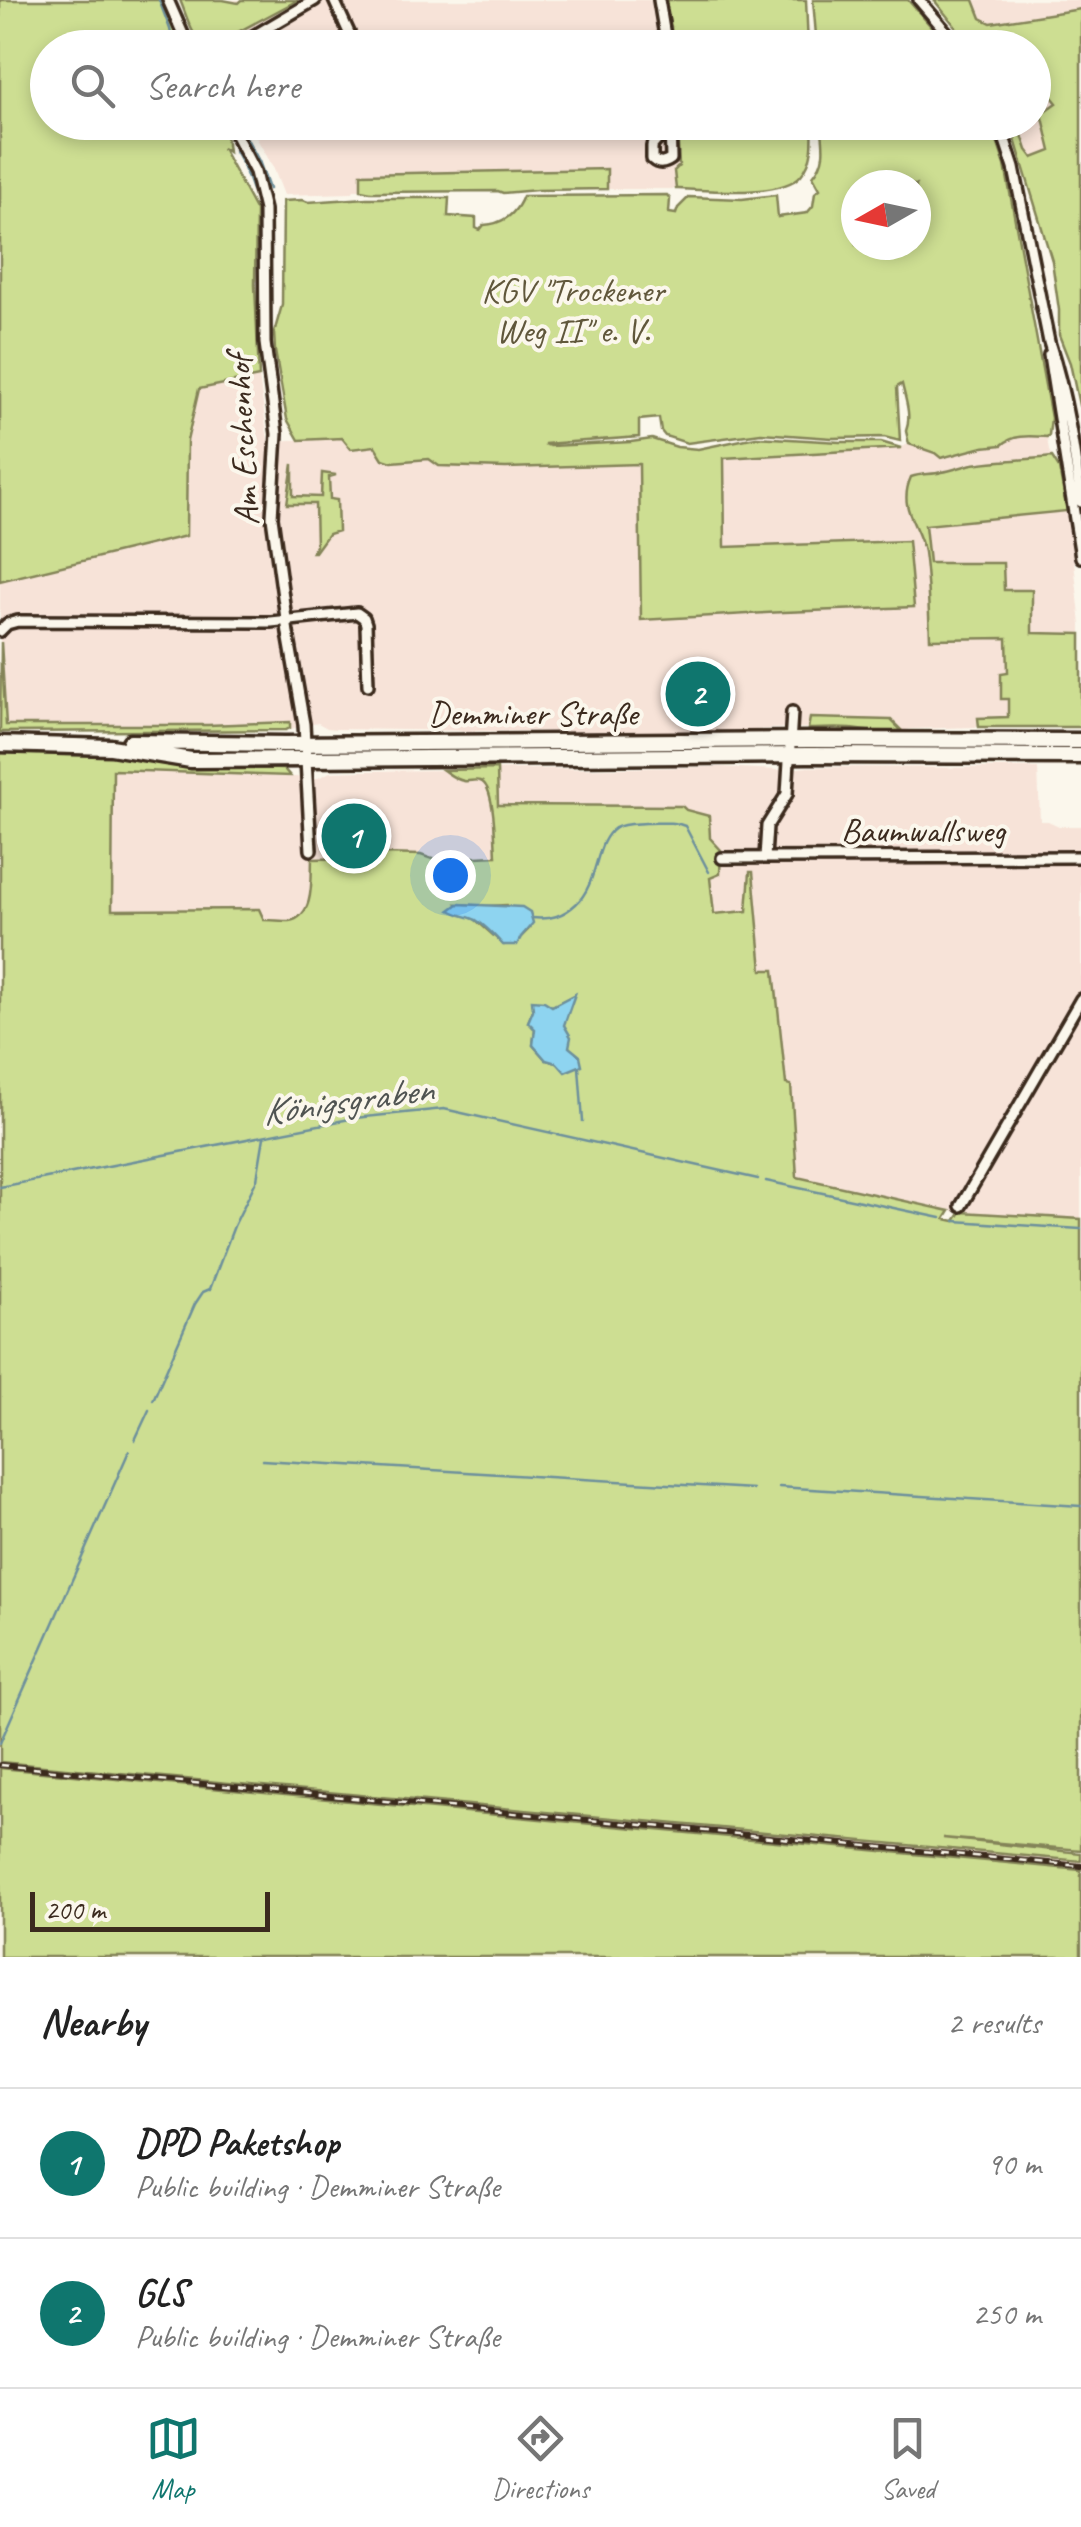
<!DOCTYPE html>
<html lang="en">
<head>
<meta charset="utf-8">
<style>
  body { margin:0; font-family:Caveat,sans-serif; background:#f6f6f6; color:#222 }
  .compass { position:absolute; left:841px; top:170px; width:90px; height:90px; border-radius:50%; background:#fff; box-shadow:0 5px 15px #0003; rotate:261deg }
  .scale { position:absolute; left:30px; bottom:25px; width:240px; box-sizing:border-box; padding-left:10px; border:5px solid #3b2a1e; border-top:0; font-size:28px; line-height:35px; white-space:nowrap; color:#3b2a1e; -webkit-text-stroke:8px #fbf7ec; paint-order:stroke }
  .you { position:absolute; left:450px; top:875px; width:35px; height:35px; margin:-25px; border:8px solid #fff; border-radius:50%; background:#1a73e8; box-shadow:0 0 0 15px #1a73e833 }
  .badge { display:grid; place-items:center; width:65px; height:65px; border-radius:50%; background:#0f766e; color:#fff; font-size:32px; font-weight:700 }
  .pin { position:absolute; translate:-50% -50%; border:5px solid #fff; box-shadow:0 2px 10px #0006 }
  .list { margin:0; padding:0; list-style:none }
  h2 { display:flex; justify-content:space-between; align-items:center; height:130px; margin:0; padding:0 40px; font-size:42px }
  h2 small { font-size:32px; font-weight:400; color:#767676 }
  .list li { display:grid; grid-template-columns:65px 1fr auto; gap:30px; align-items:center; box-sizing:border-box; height:150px; padding:0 40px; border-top:2px solid #e0e0e0 }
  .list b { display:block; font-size:38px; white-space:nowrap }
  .list p { margin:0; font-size:32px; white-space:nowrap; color:#767676 }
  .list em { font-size:32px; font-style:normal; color:#767676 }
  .icon { flex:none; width:55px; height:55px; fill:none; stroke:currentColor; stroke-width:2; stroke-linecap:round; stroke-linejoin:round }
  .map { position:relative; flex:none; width:1081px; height:1957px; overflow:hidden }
  .search { position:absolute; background:#fff; box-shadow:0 5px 15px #0003; left:30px; right:30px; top:30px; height:110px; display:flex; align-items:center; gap:25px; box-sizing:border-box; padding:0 35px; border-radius:55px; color:#767676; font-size:38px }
  .sheet { height:430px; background:#fff }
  nav { display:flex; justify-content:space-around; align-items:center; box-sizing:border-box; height:140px; border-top:2px solid #e0e0e0; background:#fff; font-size:28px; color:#767676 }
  nav a { display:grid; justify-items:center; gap:5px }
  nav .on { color:#0f766e }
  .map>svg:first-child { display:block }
  .built { fill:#f7e3d8 }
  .green { fill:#cdde92; stroke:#848458; stroke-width:2.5; fill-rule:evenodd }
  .water { fill:#8ed4f0; stroke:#6d909c; stroke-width:2.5 }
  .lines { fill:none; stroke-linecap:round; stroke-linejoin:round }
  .stream { stroke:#6d909c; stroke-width:2.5 }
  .minor-casing { stroke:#3b2a1e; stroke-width:16 }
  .secondary-casing { stroke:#3b2a1e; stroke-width:21 }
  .minor { stroke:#fbf7ec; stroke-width:9 }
  .secondary { stroke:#fbf7ec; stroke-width:14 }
  .rail-casing { stroke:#3b2a1e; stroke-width:6 }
  .rail { stroke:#fbf7ec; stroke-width:2.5; stroke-dasharray:8; stroke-linecap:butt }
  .labels { text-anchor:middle; stroke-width:8; stroke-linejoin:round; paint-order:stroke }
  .park-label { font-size:35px; fill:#60573b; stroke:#fbf7ec }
  .street-label { font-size:35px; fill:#3b2a1e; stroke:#fbf7ec }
  .water-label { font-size:38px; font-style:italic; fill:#505452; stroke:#fbf7ec }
</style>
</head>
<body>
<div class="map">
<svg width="1081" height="1957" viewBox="0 0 1081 1957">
  <rect width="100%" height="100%" fill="#fbf7ec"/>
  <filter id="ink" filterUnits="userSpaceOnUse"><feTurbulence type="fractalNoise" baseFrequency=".01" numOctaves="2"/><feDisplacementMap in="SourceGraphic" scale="20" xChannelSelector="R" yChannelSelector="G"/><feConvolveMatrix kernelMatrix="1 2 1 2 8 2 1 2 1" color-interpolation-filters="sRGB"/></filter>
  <g filter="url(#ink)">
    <path class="built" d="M183 0H664L671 27 672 47H204Z
      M974 0H1081V9L991 23 981 18Z
      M1034 52 1051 72 1057 103 1047 111 1051 152 1033 159 1027 150 1018 123 1034 122Z
      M248 123H677L679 166 674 182 676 189H607L606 169 362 174 361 190H354L352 193 284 195 273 167Z
      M259 377 268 441 342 438 355 450 364 446H376L383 459 391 462 429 459 440 466 506 468 640 464 898 448 909 444 935 453 941 458 983 447 1002 445 1005 441 1024 436 1047 437 1049 451 1059 468 1062 479 1071 535 1081 625V727H975L910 729 899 732 882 733 848 729 786 728 706 733H647L335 729 327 728 318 723 286 730 0 732V581L186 536 187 441 199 389Z
      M721 767 777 770 808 767 1038 768 1040 821H1048L1059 826H1081V1219L950 1211 797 1177 791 1086 786 1085 774 970H762L757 911 714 915 493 805 497 856 432 859 421 855 383 854 358 858 313 859 308 906 301 917 290 921 111 910 113 770 318 778 330 772 361 771Z
      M0 1762 1081 1861V1870L0 1768Z"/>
    <path class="green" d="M0 0H163L184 47 48 48V122L219 123 226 135 228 152 222 148 256 211 255 285 259 377 199 389 187 441 186 536 0 581Z
      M180 0H223L238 3 241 0H298L208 48C192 40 187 16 180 0Z
      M664 0H806L808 47H672L671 27Z
      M813 0H908L949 47H817Z
      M934 0H974L981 18 991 23 1081 9V403L1079 405 1070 363 1059 335V310L1052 261 1010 123H1018L1027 150 1033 158 1051 151 1040 105 1047 110 1057 103 1039 81 1050 71 1034 52V48L972 47Z
      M677 123H812C813 141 814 160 801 175 782 198 708 190 678 189H676L674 171 679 166Z
      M821 123H991L1005 165 1051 418 1049 435 1047 437C1031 436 1013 434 1002 445L983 447 941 458 935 453 909 444 906 431C912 416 905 398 902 384L897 387 900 441 884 437 832 438 761 433 687 443 665 436 661 431 659 418 639 420V437L544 444 550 446 631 442 652 439 677 447 698 449 756 437 840 442H881L901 448 724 458 725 547 908 541 914 607 784 612 641 620 639 464 506 468 439 466 429 459 392 462 383 459 375 446 351 449 342 438 299 440 287 419 275 351 274 333 282 305 283 201 303 200 308 202 367 198H449L448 216 476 218V228L480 230 484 225C503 224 516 214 523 196L667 195 670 199 669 213 676 214 678 208 689 197 742 199 776 195 778 217 807 213 813 206 815 193 820 189 813 176C828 159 823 143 821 123ZM856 185H916V245H856Z
      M607 169V189L537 190 503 193 498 191 371 192 361 190V174Z
      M1052 457 1059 468 1067 511 925 525 929 563H1003L1004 590H1032V633L1081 634V727H979L978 718 1008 717V699H1001V673L1008 672 1007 638 930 639C929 610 928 581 924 552 919 524 897 509 911 477 922 473 931 475 942 472 953 470 963 466 973 464 999 460 1026 460 1052 457Z
      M293 464V496L321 497 322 473 336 475 329 477 330 499 337 500 338 531 328 534 315 552H312L316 546 315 504H287Z
      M1 642 6 725H208L290 722V728L286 730 0 732Z
      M810 718 891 720 901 730C886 735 868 731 851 729 837 728 823 729 808 729Z
      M0 749H92L189 766 284 769 290 776 113 770 112 910 259 909 264 920C272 920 281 921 289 921 315 917 311 879 312 859L358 858 383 854 421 855 432 859 496 856C495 842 495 784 480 781 475 779 469 782 464 781 456 780 449 774 443 770L497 769 498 805 682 806 686 810 709 816 710 838 721 850 720 874 710 878 714 914 747 911 750 872H753L762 970H774L786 1084 791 1085 797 1177 950 1211 945 1219 955 1221 961 1212 1081 1219V1850L943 1838 1081 1853V1861L0 1762ZM458 904 485 906 507 905 529 929 521 937 504 945ZM574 995 563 1025 569 1047 557 1063 546 1060 533 1045 535 1029 528 1022 533 1010 552 1006Z
      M0 1768 1081 1870V1957H0Z"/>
    <path class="water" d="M458 904 522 907 530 912 533 923 521 937 517 945H503C495 936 486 926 476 920 467 916 458 915 450 910Z
      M575 994 564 1025 571 1037 569 1047 580 1056 582 1065 565 1072 557 1063 546 1060 533 1045 535 1029 528 1022 533 1010 532 1000 544 1001 552 1006Z"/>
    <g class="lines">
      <path class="stream" d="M159 0 170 29 174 48
        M214 122 221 136
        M245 135 259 161 269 189
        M234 149 243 165 252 190
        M532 918C550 920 563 916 576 904 599 883 594 842 615 828 624 823 636 824 646 823 660 823 673 821 685 826L709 872
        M579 1067 583 1122
        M766 1181 941 1218
        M0 1187 355 1118 444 1109 758 1179
        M955 1221 1081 1229
        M153 1400 195 1304 203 1292 210 1289 234 1226 257 1179 264 1137
        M135 1440 149 1410
        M262 1460 753 1489
        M779 1487 1081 1506
        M0 1743 129 1451"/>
      <g class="minor-casing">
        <path id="minor" d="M168 0 189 48
          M334 0 356 48
          M659 0 667 48
          M919 0 960 48
          M233 48 315 0
          M509 48H520
          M229 122 255 172 264 210 265 343 277 434 272 517 288 633 304 724 311 850
          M670 122 671 159C664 164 659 165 652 159V146L670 125
          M999 122 1014 168 1049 342C1066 394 1074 448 1081 502
          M1049 355 1081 557
          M0 631 7 624 18 621 271 622 357 613 364 618 366 624 368 685
          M722 858 1081 857
          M765 858 767 826 787 794 792 712
          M961 1206 1081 999"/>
      </g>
      <g class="secondary-casing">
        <path id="secondary" d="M130 742 285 744 808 740 1081 741
          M0 744 111 747 191 760 808 755 1081 756"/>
      </g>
      <use href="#minor" class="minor"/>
      <use href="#secondary" class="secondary"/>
      <g class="rail-casing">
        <path id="rail" d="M0 1765 1081 1866"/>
      </g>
      <use href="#rail" class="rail"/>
    </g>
  </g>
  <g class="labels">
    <g class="park-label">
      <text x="573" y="302">KGV "Trockener<tspan x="573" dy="40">Weg II" e. V.</tspan></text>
    </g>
    <g class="street-label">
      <text transform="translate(242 440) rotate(-93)" y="12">Am Eschenhof</text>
      <text x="533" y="725">Demminer Straße</text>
      <text x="923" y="842">Baumwallsweg</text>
    </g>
    <g class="water-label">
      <text transform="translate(347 1100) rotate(-8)" y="13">Königsgraben</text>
    </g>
  </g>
</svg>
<svg class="compass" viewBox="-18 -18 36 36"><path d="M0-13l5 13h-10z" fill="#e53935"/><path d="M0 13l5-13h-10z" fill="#767676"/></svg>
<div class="scale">200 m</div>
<div class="you"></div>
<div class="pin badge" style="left:354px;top:836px">1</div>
<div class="pin badge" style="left:698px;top:694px">2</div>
<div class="search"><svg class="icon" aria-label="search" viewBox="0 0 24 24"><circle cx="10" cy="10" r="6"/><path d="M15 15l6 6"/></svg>Search here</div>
</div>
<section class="sheet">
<h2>Nearby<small>2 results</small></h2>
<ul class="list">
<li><span class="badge">1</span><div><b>DPD Paketshop</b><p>Public building · Demminer Straße</p></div><em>90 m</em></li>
<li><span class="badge">2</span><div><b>GLS</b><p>Public building · Demminer Straße</p></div><em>250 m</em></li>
</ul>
</section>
<nav>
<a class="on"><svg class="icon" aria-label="map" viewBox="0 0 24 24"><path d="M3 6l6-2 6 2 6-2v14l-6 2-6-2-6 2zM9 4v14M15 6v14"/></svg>Map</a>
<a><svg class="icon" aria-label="directions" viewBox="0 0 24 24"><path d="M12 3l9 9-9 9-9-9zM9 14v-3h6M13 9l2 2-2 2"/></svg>Directions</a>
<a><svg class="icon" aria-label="saved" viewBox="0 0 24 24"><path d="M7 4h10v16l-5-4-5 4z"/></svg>Saved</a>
</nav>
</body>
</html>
